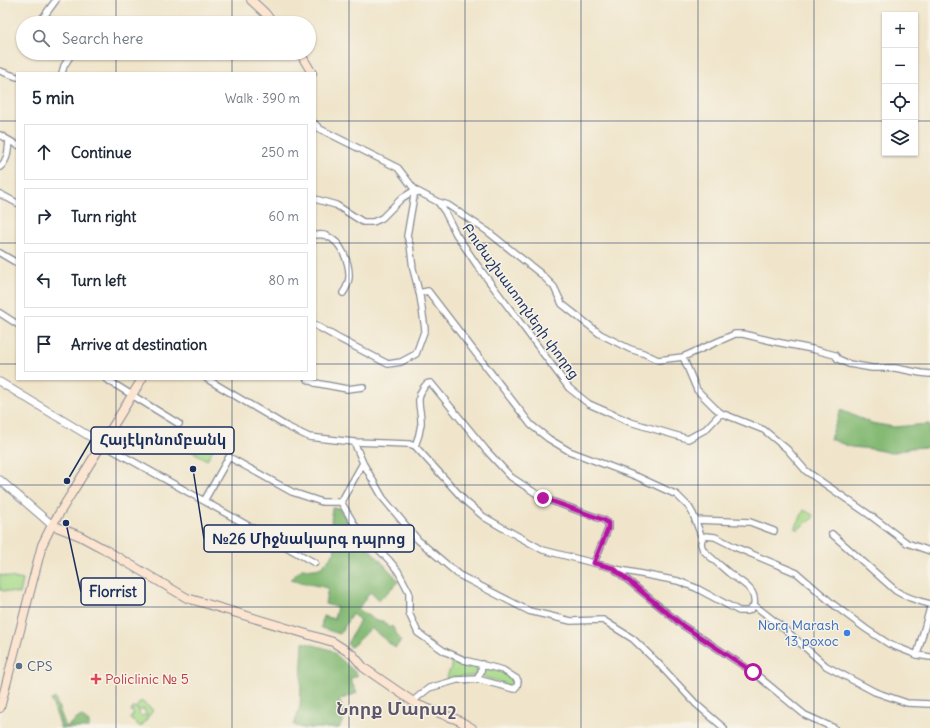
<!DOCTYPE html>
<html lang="en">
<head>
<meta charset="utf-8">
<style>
  body { margin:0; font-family:Delius,"Noto Sans Armenian",sans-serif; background:#f2f2f3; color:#1f2937 }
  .controls { position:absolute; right:12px; top:12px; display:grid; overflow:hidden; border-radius:0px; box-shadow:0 1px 3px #0004 }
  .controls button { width:36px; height:36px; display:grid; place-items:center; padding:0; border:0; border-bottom:1px solid #e0e1e3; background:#fff; color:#1f2937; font:20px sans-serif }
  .stop { position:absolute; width:12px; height:12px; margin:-9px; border:3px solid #b5179e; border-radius:50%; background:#fff }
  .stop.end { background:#b5179e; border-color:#fff; box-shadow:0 1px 4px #0008 }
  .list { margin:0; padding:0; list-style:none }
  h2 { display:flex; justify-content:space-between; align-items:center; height:52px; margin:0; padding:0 16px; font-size:17px }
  h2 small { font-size:13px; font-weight:400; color:#747a83 }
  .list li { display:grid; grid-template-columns:26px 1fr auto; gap:12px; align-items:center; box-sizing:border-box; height:56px; margin:0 8px 8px; padding:0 8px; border:1px solid #e0e1e3; border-radius:0px }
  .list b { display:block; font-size:15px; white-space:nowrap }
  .list em { font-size:13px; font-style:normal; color:#747a83 }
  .icon { flex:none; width:22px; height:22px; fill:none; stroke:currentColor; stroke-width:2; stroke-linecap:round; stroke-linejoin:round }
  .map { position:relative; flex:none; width:930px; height:728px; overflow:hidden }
  .search { position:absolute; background:#fff; box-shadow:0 1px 3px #0004; left:16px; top:16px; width:300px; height:44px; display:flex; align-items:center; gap:10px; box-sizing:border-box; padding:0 14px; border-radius:22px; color:#747a83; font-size:15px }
  .panel { position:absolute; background:#fff; box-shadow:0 1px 3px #0004; left:16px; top:72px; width:300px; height:308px; border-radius:0px }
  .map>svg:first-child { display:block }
  .green { fill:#a7da89; stroke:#618474 }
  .forest { fill:#85ba75; stroke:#50746a }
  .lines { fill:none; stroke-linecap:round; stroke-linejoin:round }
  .minor-casing { stroke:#868a94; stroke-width:8 }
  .tertiary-casing { stroke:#868a94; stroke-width:9 }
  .secondary-casing { stroke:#868a94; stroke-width:10 }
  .minor { stroke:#fff; stroke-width:5.5 }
  .tertiary { stroke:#fff; stroke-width:7 }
  .secondary { stroke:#fce5d0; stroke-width:8 }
  .route { stroke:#b5179e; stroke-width:5 }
  .grid { fill:none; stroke:#1b2f5e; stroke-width:1; stroke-opacity:0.55 }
  .shop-dot { fill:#3f7fe0; stroke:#f7f3e8; stroke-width:1.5 }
  .service-dot { fill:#5c6f8a; stroke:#f7f3e8; stroke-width:1.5 }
  .health-dot { fill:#e0444e; stroke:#f7f3e8; stroke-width:1.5 }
  .labels { text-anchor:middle; stroke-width:3; stroke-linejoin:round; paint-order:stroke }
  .street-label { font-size:14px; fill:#1b2f5e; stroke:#f7f3e8 }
  .shop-label { font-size:14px; fill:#366cbe; stroke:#f7f3e8; text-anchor:end }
  .service-label { font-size:14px; fill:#4e5e75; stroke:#f7f3e8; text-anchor:start }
  .health-label { font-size:14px; fill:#be3a42; stroke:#f7f3e8; text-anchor:start }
  .district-label { font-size:18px; font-weight:bold; fill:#60566a; stroke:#f7f3e8 }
  .leader { fill:none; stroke:#1b2f5e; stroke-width:1.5 }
  .callout-dot { fill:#1b2f5e; stroke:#f7f3e8; stroke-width:1.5 }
  .callout { fill:#f7f3e8; stroke:#1b2f5e; stroke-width:1.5 }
  .callout-label { font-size:15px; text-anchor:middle; font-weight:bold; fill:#1b2f5e }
</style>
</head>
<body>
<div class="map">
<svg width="930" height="728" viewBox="0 0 930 728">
  <rect width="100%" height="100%" fill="#f7f3e8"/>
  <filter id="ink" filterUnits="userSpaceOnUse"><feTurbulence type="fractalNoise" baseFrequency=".025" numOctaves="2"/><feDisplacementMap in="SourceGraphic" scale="8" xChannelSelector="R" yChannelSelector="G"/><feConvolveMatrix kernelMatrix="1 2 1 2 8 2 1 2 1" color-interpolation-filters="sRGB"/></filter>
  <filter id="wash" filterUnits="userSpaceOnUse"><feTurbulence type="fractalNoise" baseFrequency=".012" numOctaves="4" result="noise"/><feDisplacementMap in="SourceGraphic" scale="16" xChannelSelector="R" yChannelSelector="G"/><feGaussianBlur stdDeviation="0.9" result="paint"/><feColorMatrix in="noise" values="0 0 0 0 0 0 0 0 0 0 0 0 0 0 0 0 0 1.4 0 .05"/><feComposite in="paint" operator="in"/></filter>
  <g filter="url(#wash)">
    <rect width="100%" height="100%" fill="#f0e5cb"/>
    <path class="green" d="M190 429 216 444 207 460 181 445Z
      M804 510 813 515V518L798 529H795Z
      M0 575 23 580 20 594 0 590Z
      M453 658 459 661 479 666 480 668 476 676 452 677 446 679 452 665 450 660Z
      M485 668 505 673 516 680 515 684 514 686H509L484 677 482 675Z
      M141 701 153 710 149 716 146 714 144 709 139 710 136 707Z
      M134 707 139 710 140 716 145 715 148 717 141 727 130 719 134 713 131 711Z"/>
    <path class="forest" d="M841 410 871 423 894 427 929 424 930 425V447L910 448 891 453 872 449 851 447 830 439Z
      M332 508H340L352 530 399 581 380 600 370 592 358 609 376 621H383L389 628 392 626 401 641 395 648 371 628C365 635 358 641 351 647L347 644 360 620 352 614 340 634 321 628 323 616 334 619 337 607 325 604 328 588 290 580 303 568C322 572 324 565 335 552L331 526Z
      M303 642 331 650 358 675 350 679 357 693 339 700 346 716 339 728H303L294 725 300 706Z
      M55 698 66 727 81 716 89 722V728H60V724L51 700Z"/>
  </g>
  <g filter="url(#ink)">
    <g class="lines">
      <g class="minor-casing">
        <path id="minor" d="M39 23 56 0
          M0 71 17 77
          M62 73 64 66 72 53
          M315 124 320 129 398 168 415 190 438 202 445 212 456 234 477 265 569 388 589 404 630 422 688 439 706 429 721 413
          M0 135 17 145
          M0 167C8 160 8 151 9 141
          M0 194 17 203
          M315 199 336 205 363 222H373L382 218 402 198 415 190
          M438 202 448 205 487 231 541 274 554 287 562 304 600 334 630 349 643 353 658 360 683 357 735 334H743L776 342 812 349 835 355 838 359 849 364 872 368H895L921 373 930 374
          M315 235C319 235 323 234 327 236 342 242 350 264 349 278 348 284 346 289 343 293
          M0 253 17 263
          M419 293 428 291 531 425 549 439 569 451 638 477 677 495 689 507 693 514 702 538 701 544 703 550C711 558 721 566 729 573 740 582 757 588 754 605
          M0 313 17 324
          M315 325 338 338 388 364 401 362 416 354 425 329 420 296 413 269 410 245 407 236 415 190
          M683 357 697 390 715 408 721 413 764 430 787 449 806 471 871 516 907 543 930 551
          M106 379 179 424
          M207 379 286 426 309 437 354 442 409 444 415 446 465 501 484 517 503 528 543 550 613 568 682 625 753 672 805 715 834 728
          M307 379 315 383 347 389 363 387
          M354 442 363 463 383 498 418 540 459 575 529 611 571 621 603 620 633 639 657 662 696 704 724 728
          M102 444 315 563
          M415 446C418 439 420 432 421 424 422 410 414 400 424 387 426 384 427 383 431 383L486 450 511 477 543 498 604 520 608 523V529L594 563
          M204 501 229 457 292 492 322 502H341
          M341 502 356 527 389 560 398 571 409 592V613L418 633 444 651 464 660 503 670 517 679 518 681 517 686 514 689 477 679 457 680 429 688 413 701
          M341 502 363 463
          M695 520 750 522 774 531
          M832 534 896 591C907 598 918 601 930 604
          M702 538 706 536 715 537 735 547 797 573 834 605 866 629 889 644 917 655 930 657
          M615 569 678 581 696 588 739 611H748L751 609 754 605
          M754 605 782 627 826 666 875 692 907 703 930 704
          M917 655 930 608
          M477 679 481 672 482 664"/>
      </g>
      <g class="tertiary-casing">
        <path id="tertiary" d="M0 382 102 444
          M0 480 52 525"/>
      </g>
      <g class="secondary-casing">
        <path id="secondary" d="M251 0 265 13 273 23
          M300 53 312 73
          M52 525 80 536 104 549 187 598 333 642 353 655 364 668 418 705 458 720 472 728
          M0 708 42 545 52 525 102 444 142 379"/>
      </g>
      <use href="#minor" class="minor"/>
      <use href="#tertiary" class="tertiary"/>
      <use href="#secondary" class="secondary"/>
    </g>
  </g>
  <g class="lines" filter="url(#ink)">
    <path class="route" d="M543 498 604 520 608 523V529L594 563 613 568 682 625 753 672"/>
  </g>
  <path class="grid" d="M116 0V23M232 0V23M349 0V728M465 0V728M581 0V728M698 0V728M814 0V728M116 53V73M232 53V73M0 121H17M315 121H885M915 121H930M0 243H17M315 243H930M0 364H17M315 364H930M116 379V728M232 379V728M0 485H930M0 607H930"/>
  <circle class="shop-dot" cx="847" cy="633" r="4"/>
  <circle class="service-dot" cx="19" cy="666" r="4"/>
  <path class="health-dot" d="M94 673h4v4h4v4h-4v4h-4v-4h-4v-4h4z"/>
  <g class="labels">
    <g class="street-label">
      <text transform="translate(521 301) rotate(54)" y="5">Բուժաշխատողների փողոց</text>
    </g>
    <g class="shop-label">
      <text x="839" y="630">Norq Marash<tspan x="839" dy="16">13 poxoc</tspan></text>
    </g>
    <g class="service-label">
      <text x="27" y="671">CPS</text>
    </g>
    <g class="health-label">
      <text x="105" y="684">Policlinic № 5</text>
    </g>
    <g class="district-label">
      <text x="396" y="715">Նորք Մարաշ</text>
    </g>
  </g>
  <path class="leader" d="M67 481L91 440M193 469L204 539M66 523L81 592"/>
  <g class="callout-dot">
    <circle cx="67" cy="481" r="4"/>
    <circle cx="193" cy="469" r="4"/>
    <circle cx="66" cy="523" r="4"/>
  </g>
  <g class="callout">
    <rect x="91" y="427" width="143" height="27" rx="4"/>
    <rect x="204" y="525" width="210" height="27" rx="4"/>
    <rect x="81" y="578" width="64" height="27" rx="4"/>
  </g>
  <g class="callout-label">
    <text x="163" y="445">Հայէկոնոմբանկ</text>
    <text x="309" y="544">№26 Միջնակարգ դպրոց</text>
    <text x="113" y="597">Florrist</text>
  </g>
</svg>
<div class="controls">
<button>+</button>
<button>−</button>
<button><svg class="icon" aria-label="locate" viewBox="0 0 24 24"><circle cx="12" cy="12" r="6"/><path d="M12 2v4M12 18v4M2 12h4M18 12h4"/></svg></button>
<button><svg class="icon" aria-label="layers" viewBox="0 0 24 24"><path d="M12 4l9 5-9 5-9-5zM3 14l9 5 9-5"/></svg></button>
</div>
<div class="stop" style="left:753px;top:672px"></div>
<div class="stop end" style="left:543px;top:498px"></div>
<div class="search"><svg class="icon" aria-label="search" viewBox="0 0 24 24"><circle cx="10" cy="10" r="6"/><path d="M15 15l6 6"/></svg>Search here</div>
<section class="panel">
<h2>5 min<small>Walk · 390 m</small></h2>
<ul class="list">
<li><svg class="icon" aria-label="ahead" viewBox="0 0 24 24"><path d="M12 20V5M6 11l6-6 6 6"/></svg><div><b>Continue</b></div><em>250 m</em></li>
<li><svg class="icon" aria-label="right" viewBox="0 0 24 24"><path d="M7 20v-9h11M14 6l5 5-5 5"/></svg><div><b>Turn right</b></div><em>60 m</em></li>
<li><svg class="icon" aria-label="left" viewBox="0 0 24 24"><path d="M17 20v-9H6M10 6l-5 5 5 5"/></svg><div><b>Turn left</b></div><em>80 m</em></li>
<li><svg class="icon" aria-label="arrive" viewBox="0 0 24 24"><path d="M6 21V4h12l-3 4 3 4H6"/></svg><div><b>Arrive at destination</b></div></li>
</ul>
</section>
</div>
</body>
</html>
